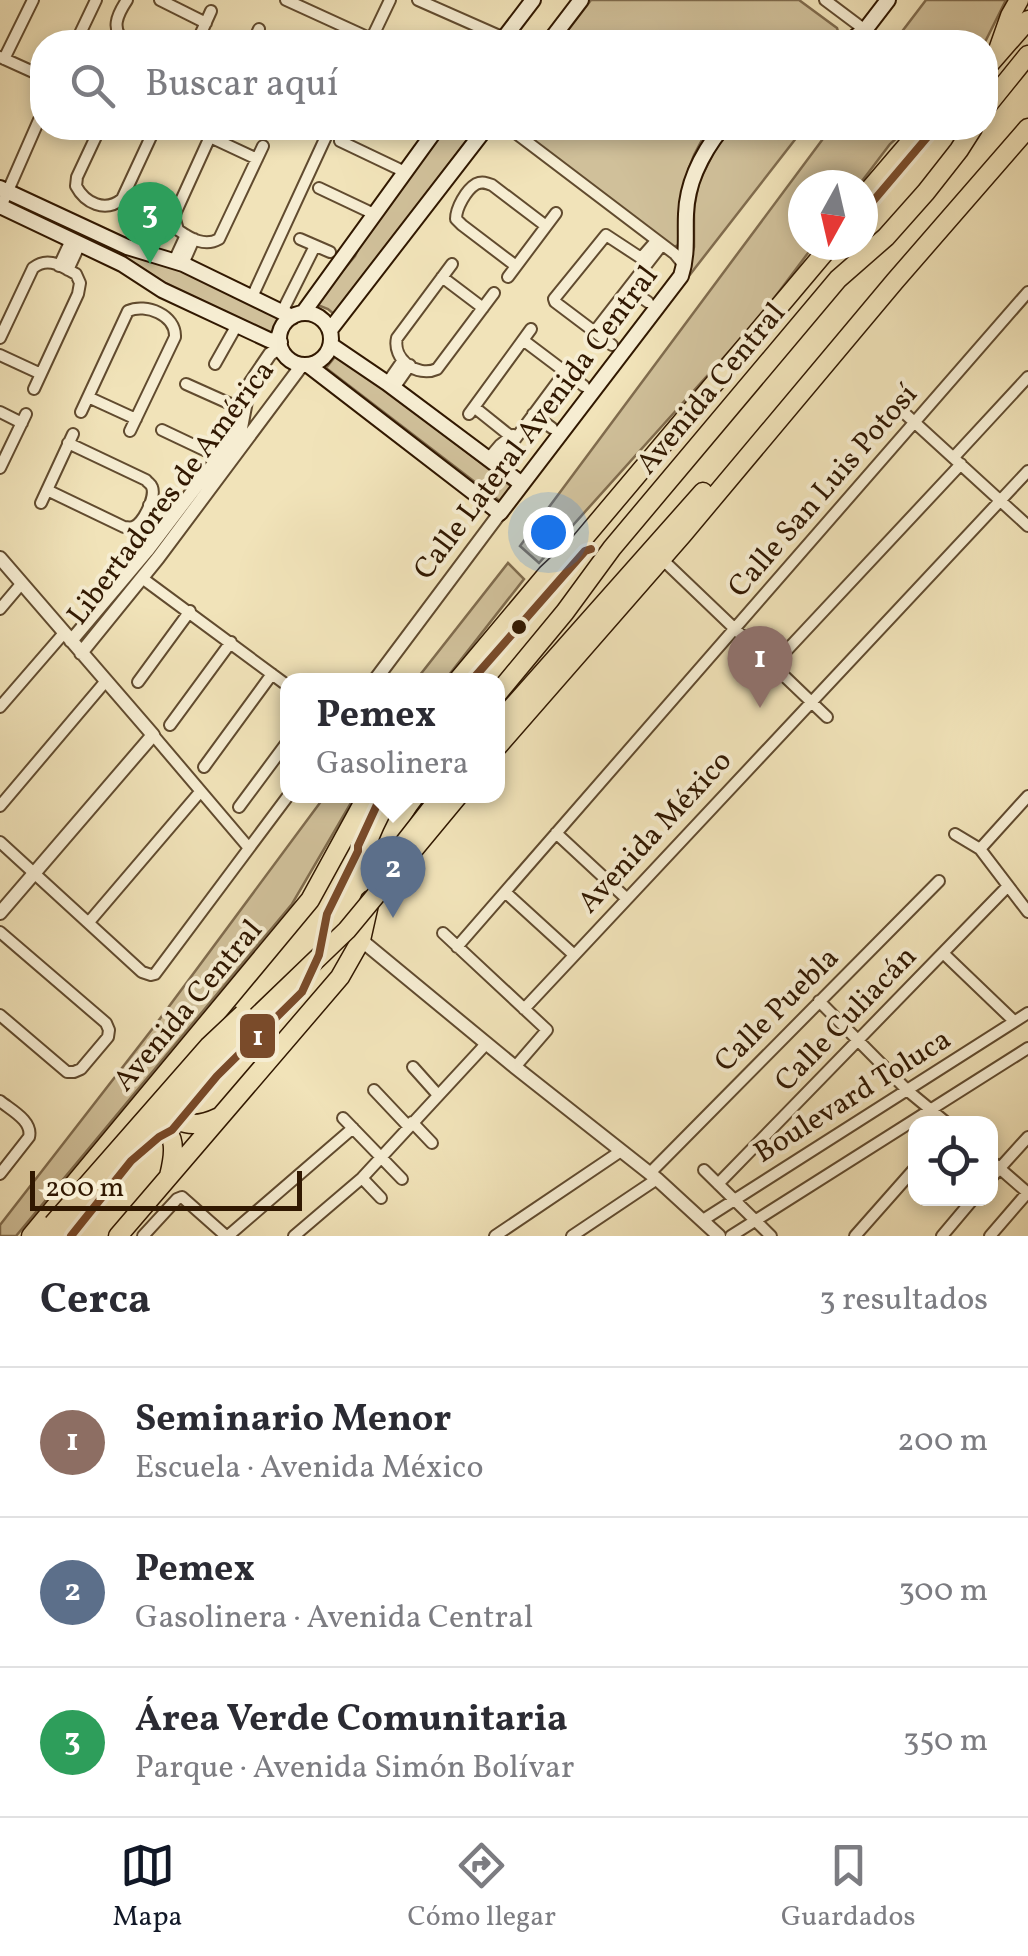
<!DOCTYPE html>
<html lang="es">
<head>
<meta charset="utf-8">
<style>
  body { margin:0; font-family:Vollkorn,serif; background:#f7f7f7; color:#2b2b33 }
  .controls { position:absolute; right:30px; bottom:30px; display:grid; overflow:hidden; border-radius:20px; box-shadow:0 5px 15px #0003 }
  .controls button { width:90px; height:90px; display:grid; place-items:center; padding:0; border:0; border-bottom:2px solid #e1e1e2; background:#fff; color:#2b2b33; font:50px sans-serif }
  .compass { position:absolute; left:788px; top:170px; width:90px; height:90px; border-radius:50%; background:#fff; box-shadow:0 5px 15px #0003; rotate:188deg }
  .scale { position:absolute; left:30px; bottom:25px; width:272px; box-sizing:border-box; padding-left:10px; border:5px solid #311801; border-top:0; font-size:28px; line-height:35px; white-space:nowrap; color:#311801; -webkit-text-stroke:8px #f6edd2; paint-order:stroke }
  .you { position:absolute; left:548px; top:532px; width:35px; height:35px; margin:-25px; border:8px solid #fff; border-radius:50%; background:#1a73e8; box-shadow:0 0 0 15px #1a73e833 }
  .badge { display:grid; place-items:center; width:65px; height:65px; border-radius:50%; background:#111827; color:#fff; font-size:32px; font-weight:700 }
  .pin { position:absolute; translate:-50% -82px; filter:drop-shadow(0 2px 5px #0008) }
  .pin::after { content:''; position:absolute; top:52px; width:35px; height:30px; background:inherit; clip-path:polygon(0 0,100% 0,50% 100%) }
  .popup { position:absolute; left:280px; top:673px; width:225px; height:130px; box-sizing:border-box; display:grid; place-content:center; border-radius:20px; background:#fff; filter:drop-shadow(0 2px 8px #0005); font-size:32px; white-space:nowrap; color:#7c7c81 }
  .popup b { font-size:38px; color:#2b2b33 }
  .popup::after { content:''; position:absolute; left:50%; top:100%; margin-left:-20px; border:20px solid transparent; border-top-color:#fff }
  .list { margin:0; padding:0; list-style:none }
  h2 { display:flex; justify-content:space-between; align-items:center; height:130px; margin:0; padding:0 40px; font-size:42px }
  h2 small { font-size:32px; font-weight:400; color:#7c7c81 }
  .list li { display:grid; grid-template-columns:65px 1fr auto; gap:30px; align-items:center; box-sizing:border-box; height:150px; padding:0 40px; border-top:2px solid #e1e1e2 }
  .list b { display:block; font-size:38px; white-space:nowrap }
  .list p { margin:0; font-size:32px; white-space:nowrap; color:#7c7c81 }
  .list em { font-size:32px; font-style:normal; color:#7c7c81 }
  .icon { flex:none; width:55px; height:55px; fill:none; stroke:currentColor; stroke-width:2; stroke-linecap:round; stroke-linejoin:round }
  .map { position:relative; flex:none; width:1028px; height:1236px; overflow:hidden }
  .search { position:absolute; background:#fff; box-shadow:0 5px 15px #0003; left:30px; right:30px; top:30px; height:110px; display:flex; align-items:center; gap:25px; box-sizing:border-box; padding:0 35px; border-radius:40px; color:#7c7c81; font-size:38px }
  .sheet { height:580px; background:#fff }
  nav { display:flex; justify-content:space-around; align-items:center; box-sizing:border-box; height:140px; border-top:2px solid #e1e1e2; background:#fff; font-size:28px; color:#7c7c81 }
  nav a { display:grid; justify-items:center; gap:5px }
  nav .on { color:#111827 }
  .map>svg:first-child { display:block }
  .green { fill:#d0c09a; stroke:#806c4e; stroke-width:2.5 }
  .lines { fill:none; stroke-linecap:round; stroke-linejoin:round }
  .minor-casing { stroke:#614b2f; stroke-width:14 }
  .tertiary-casing { stroke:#614b2f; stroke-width:16 }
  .secondary-casing { stroke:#311801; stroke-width:18 }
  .trunk-casing { stroke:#311801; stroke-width:21 }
  .motorway-casing { stroke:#311801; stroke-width:21 }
  .minor { stroke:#f6edd2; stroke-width:10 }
  .tertiary { stroke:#f6edd2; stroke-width:12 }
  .secondary { stroke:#f6edd2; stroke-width:14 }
  .trunk { stroke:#f1e3b9; stroke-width:18 }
  .motorway { stroke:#f1e3b9; stroke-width:18 }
  .motorway-bridge-casing { stroke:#311801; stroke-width:21; stroke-linecap:butt }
  .motorway-bridge { stroke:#f1e3b9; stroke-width:18 }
  .bus-1-casing { stroke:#f6edd2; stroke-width:15 }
  .bus-1 { stroke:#7a4b2a; stroke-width:8 }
  .bus-dot { fill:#311801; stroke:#f6edd2; stroke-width:4 }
  .labels { text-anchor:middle; stroke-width:8; stroke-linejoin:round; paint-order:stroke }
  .street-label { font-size:30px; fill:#311801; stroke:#f6edd2 }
  .line-badge { stroke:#f6edd2; stroke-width:4 }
  .badge-label { font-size:28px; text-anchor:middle; font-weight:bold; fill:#fff }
</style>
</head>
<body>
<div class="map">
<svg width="1028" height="1236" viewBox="0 0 1028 1236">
  <rect width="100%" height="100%" fill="#f1e3b9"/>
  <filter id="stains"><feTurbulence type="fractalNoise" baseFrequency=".002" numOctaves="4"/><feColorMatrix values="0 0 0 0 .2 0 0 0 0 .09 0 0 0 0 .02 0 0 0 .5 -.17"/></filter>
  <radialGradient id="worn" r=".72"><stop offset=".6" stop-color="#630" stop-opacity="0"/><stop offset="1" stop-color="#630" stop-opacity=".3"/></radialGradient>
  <path class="green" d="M591 0H799L837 28 839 35 832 39 817 42H559Z
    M926 0H1006L985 42H894Z
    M446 128H476L335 315 328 309 315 304 355 256 369 227Z
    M514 128H710C682 166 681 198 680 244L674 247Z
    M732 128H804L685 281 694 247V208L699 182 716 148Z
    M831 128H908L890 144 859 185H803V245H814L760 317 539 563 520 546Z
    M12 200 186 270 281 316 273 336 166 286 125 258 10 205Z
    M338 353 512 487 501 502 326 368Z
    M508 563 524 579 445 680H416Z
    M325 796H355L292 904 16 1236H0V1225L153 1028Z"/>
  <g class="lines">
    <g class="minor-casing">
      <path id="minor" d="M160 0 206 23
        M286 0 378 42
        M418 0 504 38
        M825 0 865 30
        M76 42 96 0
        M126 42C110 30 117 15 127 0
        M197 42 211 11
        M253 42 259 29
        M370 42 390 0
        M0 57 42 76
        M4 59 33 0
        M100 128 77 177 76 186C85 203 105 213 122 199L155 128
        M214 128 174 216 178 230C191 239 205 247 219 239L263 146
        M509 128 675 254 684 265
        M210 137 257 159
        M340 141 405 172
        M319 188 374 214
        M0 209 42 113
        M300 239 330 252
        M174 261 186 235
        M183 264 194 239
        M452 264 397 338C392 359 417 378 437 369L494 293
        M59 266 71 240
        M516 266 462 225 456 219C456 208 466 190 476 184 482 181 487 183 492 185L546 226
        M68 270 80 244
        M442 277 483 308
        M508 277 556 213
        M629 289 648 302
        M252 297 330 128
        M282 312 315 246
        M595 331 661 246
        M0 338 33 268C48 256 61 266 76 274L80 283 78 294 34 389
        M523 340 584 386
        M612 345 555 302 554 299 606 235 641 258 656 241
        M0 355 41 374
        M215 364 237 325
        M387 383 403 360
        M186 384 244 410
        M394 388 410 365
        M88 397 136 419
        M474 407 514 439
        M901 410 1028 526
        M0 412 22 423
        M81 412 128 311C146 303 176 315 175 337L130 431
        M469 414 531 329
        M533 414 552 428
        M162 430 219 457
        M954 457 1028 377
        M488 459 500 445 513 435
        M496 465 565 372
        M0 468 26 414
        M47 490 124 527C127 527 130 528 133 527 143 524 156 497 152 487 151 484 148 483 146 480L68 443
        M41 503 73 434
        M149 505 174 516
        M665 562 827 717
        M142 578 288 686
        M0 609 22 583
        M773 665 961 464
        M138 682 190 611
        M0 707 64 633
        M170 725 231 642
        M153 735 249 848
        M204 767 272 674
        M0 806 105 682
        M239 807 288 741
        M556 833 626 898
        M955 834 980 849 1028 912
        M0 842 142 972 151 975 155 974 288 796
        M980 849 1028 796
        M505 892 573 954
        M89 922 200 792
        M0 932 106 1023 109 1030 108 1037 81 1069 74 1072H67L0 1015
        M443 933 547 1030 515 1067
        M457 947 1028 292
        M943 953 1014 1021
        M819 1001 908 1091 948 1124
        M524 1009 1028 471
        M413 1067 438 1095
        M374 1090 408 1126
        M0 1101C11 1110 33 1121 29 1137L0 1174
        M343 1118 402 1179
        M412 1122 432 1143
        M990 1160 1028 1193
        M704 1170 771 1236
        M650 1173 939 881
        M362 1178 381 1198
        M990 1179 1028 1137
        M718 1184 1008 886
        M703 1220 1028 1013
        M143 1236 177 1199 182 1197 226 1236
        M228 1236 353 1128
        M294 1236 362 1178 486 1044
        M495 1236 621 1151
        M572 1236 657 1179
        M731 1236 1028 1048
        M855 1236 916 1167
        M942 1236 974 1198
        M990 1236 1028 1192"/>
    </g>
    <g class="tertiary-casing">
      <path id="tertiary" d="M0 558 153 735 0 913
        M71 641 147 551 241 428 249 385 270 354 281 347
        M81 653 158 558 302 365
        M375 680 500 513
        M361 940 515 1067 657 1179 719 1236"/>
    </g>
    <g class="secondary-casing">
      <path id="secondary" d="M501 42 533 0
        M549 42 581 0
        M848 42 865 30 888 0
        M0 188 127 247 183 264 292 317
        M0 206 122 264 162 290 269 340 280 342
        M303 313 437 128
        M279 339a26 26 0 1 1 52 0a26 26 0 1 1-52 0Z
        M330 330 486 128
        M331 345 387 383 522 484
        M308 365 500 513 681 276C688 255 685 235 686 214 687 182 703 152 722 128"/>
    </g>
    <g class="trunk-casing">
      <path id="trunk" d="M998 50 1010 16 1019 0
        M986 68 1028 20
        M986 107 1028 55
        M863 197 922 128
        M458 680 547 574 579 544 831 245
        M498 693 565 612 612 548 838 279 886 237 926 192 959 150 973 128
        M377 875C386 846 396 820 415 796
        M163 1101C173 1128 196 1128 219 1117
        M142 1123C178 1124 176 1148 169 1176
        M31 1236 310 900 367 796
        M118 1236 340 977 361 940 370 900"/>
    </g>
    <g class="motorway-casing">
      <path id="motorway" d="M498 723 703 492
        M498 746 683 534 895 281 1028 128
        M43 1236 53 1224"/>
    </g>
    <use href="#minor" class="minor"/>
    <use href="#tertiary" class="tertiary"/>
    <use href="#secondary" class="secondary"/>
    <use href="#trunk" class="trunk"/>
    <use href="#motorway" class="motorway"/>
    <g class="motorway-bridge-casing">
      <path id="motorway-bridge" d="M380 874 441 796
        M53 1224 209 1046 243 1014
        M62 1236 217 1055 347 930 458 796"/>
    </g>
    <use href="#motorway-bridge" class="motorway-bridge"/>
    <g class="bus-1-casing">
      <path id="bus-1" d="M863 213 935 128
        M472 680 585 551 591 549
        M71 1236 131 1161 159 1137 172 1130 217 1076 302 992 319 955 327 914 358 851V846L381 796"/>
    </g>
    <use href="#bus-1" class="bus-1"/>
  </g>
  <circle class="bus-dot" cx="519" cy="627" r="9"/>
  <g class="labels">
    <g class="street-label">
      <text transform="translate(710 388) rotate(-50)" y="10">Avenida Central</text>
      <text transform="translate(535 422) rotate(-53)" y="10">Calle Lateral Avenida Central</text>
      <text transform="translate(822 490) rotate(-49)" y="10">Calle San Luis Potosí</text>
      <text transform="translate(170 492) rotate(-53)" y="10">Libertadores de América</text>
      <text transform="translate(654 831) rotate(-47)" y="10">Avenida México</text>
      <text transform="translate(187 1005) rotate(-50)" y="10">Avenida Central</text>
      <text transform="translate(776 1009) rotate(-45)" y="10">Calle Puebla</text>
      <text transform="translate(845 1018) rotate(-46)" y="10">Calle Culiacán</text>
      <text transform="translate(852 1095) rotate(-32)" y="10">Boulevard Toluca</text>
    </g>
  </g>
  <rect class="line-badge" x="238" y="1012" width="39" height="48" rx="10" fill="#7a4b2a"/>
  <g class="badge-label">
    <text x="258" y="1045">1</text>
  </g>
  <rect width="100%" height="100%" filter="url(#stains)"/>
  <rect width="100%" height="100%" fill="url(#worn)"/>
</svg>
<div class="controls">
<button><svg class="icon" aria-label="locate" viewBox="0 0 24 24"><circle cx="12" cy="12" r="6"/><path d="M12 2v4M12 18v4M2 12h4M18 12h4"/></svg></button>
</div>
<svg class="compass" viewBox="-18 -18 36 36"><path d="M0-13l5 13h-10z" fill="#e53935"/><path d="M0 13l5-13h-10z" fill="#7c7c81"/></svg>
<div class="scale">200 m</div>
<div class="you"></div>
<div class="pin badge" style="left:760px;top:708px;background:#8d6e63">1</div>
<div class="pin badge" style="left:393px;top:918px;background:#5c6f8a">2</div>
<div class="popup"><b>Pemex</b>Gasolinera</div>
<div class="pin badge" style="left:150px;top:264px;background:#2e9e5b">3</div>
<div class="search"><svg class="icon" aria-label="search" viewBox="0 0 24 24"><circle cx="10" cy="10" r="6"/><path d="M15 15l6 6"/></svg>Buscar aquí</div>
</div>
<section class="sheet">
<h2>Cerca<small>3 resultados</small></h2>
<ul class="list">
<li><span class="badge" style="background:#8d6e63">1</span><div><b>Seminario Menor</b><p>Escuela · Avenida México</p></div><em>200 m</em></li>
<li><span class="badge" style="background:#5c6f8a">2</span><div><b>Pemex</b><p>Gasolinera · Avenida Central</p></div><em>300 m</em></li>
<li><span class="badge" style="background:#2e9e5b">3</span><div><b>Área Verde Comunitaria</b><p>Parque · Avenida Simón Bolívar</p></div><em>350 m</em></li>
</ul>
</section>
<nav>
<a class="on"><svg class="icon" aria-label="map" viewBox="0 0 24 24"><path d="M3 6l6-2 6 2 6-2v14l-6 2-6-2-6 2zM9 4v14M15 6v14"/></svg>Mapa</a>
<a><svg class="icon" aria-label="directions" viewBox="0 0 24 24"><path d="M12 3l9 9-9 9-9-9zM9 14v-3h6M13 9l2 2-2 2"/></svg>Cómo llegar</a>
<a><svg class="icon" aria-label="saved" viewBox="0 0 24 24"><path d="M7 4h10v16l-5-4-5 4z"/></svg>Guardados</a>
</nav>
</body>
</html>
